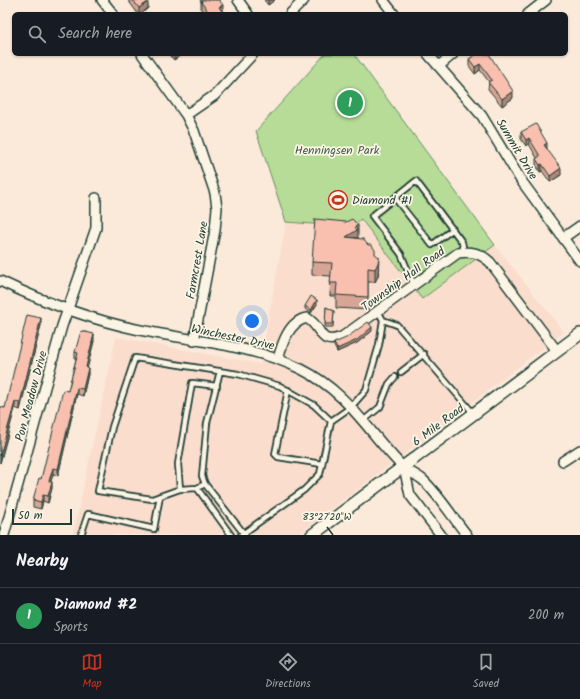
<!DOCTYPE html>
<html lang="en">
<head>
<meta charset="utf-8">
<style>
  body { margin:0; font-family:Kalam,sans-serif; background:#242831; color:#f1f3f6 }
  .scale { position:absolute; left:12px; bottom:10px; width:60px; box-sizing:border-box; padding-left:4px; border:2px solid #1f3d34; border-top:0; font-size:11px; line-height:14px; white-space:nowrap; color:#1f3d34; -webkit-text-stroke:3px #fcf5e5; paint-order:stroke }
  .you { position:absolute; left:252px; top:321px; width:14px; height:14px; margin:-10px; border:3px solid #fff; border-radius:50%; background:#1a73e8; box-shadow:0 0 0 6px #1a73e833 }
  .badge { display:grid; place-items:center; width:26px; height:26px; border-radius:50%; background:#c8321e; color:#fff; font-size:13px; font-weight:700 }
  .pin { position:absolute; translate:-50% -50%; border:2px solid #fff; box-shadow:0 1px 4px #0006 }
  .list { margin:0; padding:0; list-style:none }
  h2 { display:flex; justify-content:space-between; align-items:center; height:52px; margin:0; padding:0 16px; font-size:17px }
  h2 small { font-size:13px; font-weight:400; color:#9ea1a6 }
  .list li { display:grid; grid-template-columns:26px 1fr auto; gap:12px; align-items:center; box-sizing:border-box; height:56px; padding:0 16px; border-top:1px solid #363941 }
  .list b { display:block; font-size:15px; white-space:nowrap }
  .list p { margin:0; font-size:13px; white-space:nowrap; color:#9ea1a6 }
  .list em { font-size:13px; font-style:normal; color:#9ea1a6 }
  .icon { flex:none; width:22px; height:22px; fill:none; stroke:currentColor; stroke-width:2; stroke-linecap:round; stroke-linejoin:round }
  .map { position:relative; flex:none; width:580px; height:535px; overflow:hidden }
  .search { position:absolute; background:#171b24; box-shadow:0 1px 3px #0004; left:12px; right:12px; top:12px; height:44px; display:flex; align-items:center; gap:10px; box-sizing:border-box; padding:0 14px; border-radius:6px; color:#9ea1a6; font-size:15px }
  .sheet { height:108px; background:#171b24 }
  nav { display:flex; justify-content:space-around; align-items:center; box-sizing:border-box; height:56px; border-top:1px solid #363941; background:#171b24; font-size:11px; color:#9ea1a6 }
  nav a { display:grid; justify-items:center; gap:2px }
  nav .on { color:#c8321e }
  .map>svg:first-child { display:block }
  .built { fill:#faddcd }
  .green { fill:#b6dc98; stroke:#6a8c66 }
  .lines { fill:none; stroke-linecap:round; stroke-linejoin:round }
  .service-casing { stroke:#1f3d34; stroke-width:8 }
  .minor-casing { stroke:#1f3d34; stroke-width:12 }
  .tertiary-casing { stroke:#1f3d34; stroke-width:14 }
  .service { stroke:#fcf5e5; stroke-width:4.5 }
  .minor { stroke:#fcf5e5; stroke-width:9 }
  .tertiary { stroke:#fcf5e5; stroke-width:11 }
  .wall { fill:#d6a596; stroke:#1f3d34 }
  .shaded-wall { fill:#ae867a; stroke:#1f3d34 }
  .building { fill:#f9c0af; stroke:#1f3d34 }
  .ticks { fill:none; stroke:#1f3d34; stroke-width:1.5 }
  .labels { text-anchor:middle; stroke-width:3.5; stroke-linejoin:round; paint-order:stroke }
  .street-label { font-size:12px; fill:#1f3d34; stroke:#fcf5e5 }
  .park-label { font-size:12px; fill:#3d5d48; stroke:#fcf5e5 }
  .poi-label { font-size:12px; fill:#1f3d34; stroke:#fcf5e5; text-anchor:start }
  .ticks-label { font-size:10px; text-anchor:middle; fill:#1f3d34; stroke:#fcf5e5; stroke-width:3.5; stroke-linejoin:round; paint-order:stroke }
</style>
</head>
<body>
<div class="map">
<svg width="580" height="535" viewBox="0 0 580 535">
  <rect width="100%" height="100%" fill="#fbeada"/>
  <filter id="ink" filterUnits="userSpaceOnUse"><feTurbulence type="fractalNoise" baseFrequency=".025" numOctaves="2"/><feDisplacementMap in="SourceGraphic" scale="8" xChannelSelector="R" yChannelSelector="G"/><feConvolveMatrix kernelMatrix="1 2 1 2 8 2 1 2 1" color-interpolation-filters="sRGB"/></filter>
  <g filter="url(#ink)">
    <path class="built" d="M361 219 422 299 495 245 564 332 298 535H73L116 337 260 364 286 222 351 227Z"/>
    <path class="green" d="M325 54H354L495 245 422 299 361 219 352 227 286 222 256 131Z"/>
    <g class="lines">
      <g class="service-casing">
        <path id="service" d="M395 198 432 245 453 229
          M414 285 401 254 372 216 416 181 462 242 464 252
          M383 320 397 325 474 414
          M401 372 424 354
          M288 390 275 454 278 457 322 464
          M331 421 351 407 366 390 379 345 383 320 378 311
          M363 421 380 407 389 384 395 377
          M205 484 202 476 207 423 220 371
          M197 488 180 489 152 499 98 491 112 427 135 358 238 374 280 386 314 405 331 421 320 474 304 490 241 535
          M180 489 178 464 192 383 217 386
          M81 535 88 514 154 529 160 496
          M231 535 197 488 205 484 245 535"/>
      </g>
      <g class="minor-casing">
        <path id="minor" d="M102 0 113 14
          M238 0 248 14
          M383 0 394 14
          M290 14 304 0
          M528 14 546 0
          M142 54 186 115 194 131 215 193 217 208 215 230 194 341
          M428 54 482 116 520 179 580 261
          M439 66 453 54
          M186 115 215 95 253 54
          M563 238 580 226
          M0 281C44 302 91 320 140 330 193 341 252 345 301 369 348 392 368 432 403 467 409 472 417 475 423 480 439 495 453 518 467 535
          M278 359C282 344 289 321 307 318 324 328 317 346 342 337L458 253C472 251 480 253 490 262L557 351
          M563 461 580 450
          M404 467 410 495 441 535
          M4 535 62 326 96 228V198"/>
      </g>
      <g class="tertiary-casing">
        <path id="tertiary" d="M312 535 580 334"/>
      </g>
      <use href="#service" class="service"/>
      <use href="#minor" class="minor"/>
      <use href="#tertiary" class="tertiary"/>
    </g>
    <path class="wall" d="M128 0H147L148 8 141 14H138Z
      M200 0H219L222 12 224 14H205L201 9V2Z
      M264 0H275L268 5Z
      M168 54H182L174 60Z
      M477 54 513 98 502 106 488 89 489 82 480 70 475 74 469 66V59Z
      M521 132 547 149 561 175 550 182 542 171 540 172 536 165V159L537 158 529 144 526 146 521 139Z
      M358 238 375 254 379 270 378 276 375 282H368V310L336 308V296H330L331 276 312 275V262Z
      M317 304 311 313 305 309V306Z
      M326 307 334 311 333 327H325Z
      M41 325 20 410 15 408 0 463V407L5 408Z
      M372 331 357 343 337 352 334 346V343Z
      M94 341 87 367 88 374 83 396 77 394 58 476 53 474 51 481 52 488 48 503 43 501 41 509 33 507V500L41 479 68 391 76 359H75V352Z"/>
    <path class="shaded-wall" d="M268 0H275L268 5Z
      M148 2V8L141 14H139V8Z
      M223 5V12L219 7Z
      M174 54H182L174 60Z
      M480 64V70L475 74V67Z
      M513 91V98L502 106V99Z
      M529 138V144L526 146V140Z
      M547 143V150L544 145Z
      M542 164V171L540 172V165Z
      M561 168V175L550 182V176Z
      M358 225V238L346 237 355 227Z
      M379 257 378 276 375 282V269Z
      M317 300V304L311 313V310Z
      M41 318V325L20 410V403Z
      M372 327V331L357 343 337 352V349Z
      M94 334V341L86 374V367Z
      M88 368V374L83 396V389Z
      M77 388V394L58 476V469Z
      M15 402V408L0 463V456Z
      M53 468V474L49 488V481Z
      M52 482V488L48 503V496Z
      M43 495V501L41 509V502Z"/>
    <path class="building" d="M133 0H147L148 2 139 8Z
      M204 0H219L223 5 219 7 224 14H210L201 2Z
      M477 54H489L513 91 502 99 488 82 492 80 480 64 475 67 469 59Z
      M536 124 547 143 544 145 561 168 550 176 542 164 540 165 536 159 540 156 529 138 526 140 521 132Z
      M315 219 346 222 352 219 358 225 355 227 357 230 346 237 363 239 368 245H371L375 250V254L379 257 378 263 375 269 368 268V297L336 295 337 283H330L332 263 312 262Z
      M311 296 317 300 311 310 305 306Z
      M326 307 334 311 333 324H325Z
      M27 315 41 318 20 403 15 402 0 456V407L5 408Z
      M368 322 372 327 357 340 337 349 334 343 346 338Z
      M81 331 94 334 86 367 88 368 83 389 77 388 58 469 53 468 49 481 52 482 48 496 43 495 41 502 33 500 39 478 41 479 63 390 68 391 78 353 75 352Z"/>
  </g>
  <path class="ticks" d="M327 527 333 535"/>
  <defs>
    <g id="stadium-ring" transform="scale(1)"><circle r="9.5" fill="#fcf5e5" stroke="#c8321e" stroke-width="1.5"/><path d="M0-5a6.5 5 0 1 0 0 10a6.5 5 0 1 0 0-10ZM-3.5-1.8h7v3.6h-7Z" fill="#c8321e"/></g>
  </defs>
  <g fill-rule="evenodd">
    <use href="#stadium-ring" x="338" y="200"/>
  </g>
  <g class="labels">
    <g class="street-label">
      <text transform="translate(517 149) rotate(59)" y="4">Summit Drive</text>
      <text transform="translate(197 260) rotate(-80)" y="4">Farmcrest Lane</text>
      <text transform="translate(403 279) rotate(-36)" y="4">Township Hall Road</text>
      <text transform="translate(233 337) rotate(12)" y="4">Winchester Drive</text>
      <text transform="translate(31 396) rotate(-75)" y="4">Pon Meadow Drive</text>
      <text transform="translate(438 425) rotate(-37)" y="4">6 Mile Road</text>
    </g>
    <g class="park-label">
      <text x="337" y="154">Henningsen Park</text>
    </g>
    <g class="poi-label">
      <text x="352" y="204">Diamond #1</text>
    </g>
  </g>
  <g class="ticks-label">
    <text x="327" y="520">83°27'20"W</text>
  </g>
</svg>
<div class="scale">50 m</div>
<div class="you"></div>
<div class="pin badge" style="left:350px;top:103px;background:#2e9e5b">1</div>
<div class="search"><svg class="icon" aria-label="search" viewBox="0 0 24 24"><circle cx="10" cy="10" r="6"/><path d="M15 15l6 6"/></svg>Search here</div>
</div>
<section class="sheet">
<h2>Nearby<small></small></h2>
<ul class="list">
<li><span class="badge" style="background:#2e9e5b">1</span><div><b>Diamond #2</b><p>Sports</p></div><em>200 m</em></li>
</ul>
</section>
<nav>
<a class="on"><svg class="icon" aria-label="map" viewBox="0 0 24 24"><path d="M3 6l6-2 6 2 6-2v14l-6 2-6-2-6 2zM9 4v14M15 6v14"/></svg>Map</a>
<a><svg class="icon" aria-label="directions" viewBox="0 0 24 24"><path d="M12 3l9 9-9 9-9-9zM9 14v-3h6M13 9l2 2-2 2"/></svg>Directions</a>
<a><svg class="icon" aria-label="saved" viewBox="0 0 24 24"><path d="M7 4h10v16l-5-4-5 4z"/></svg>Saved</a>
</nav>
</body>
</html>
